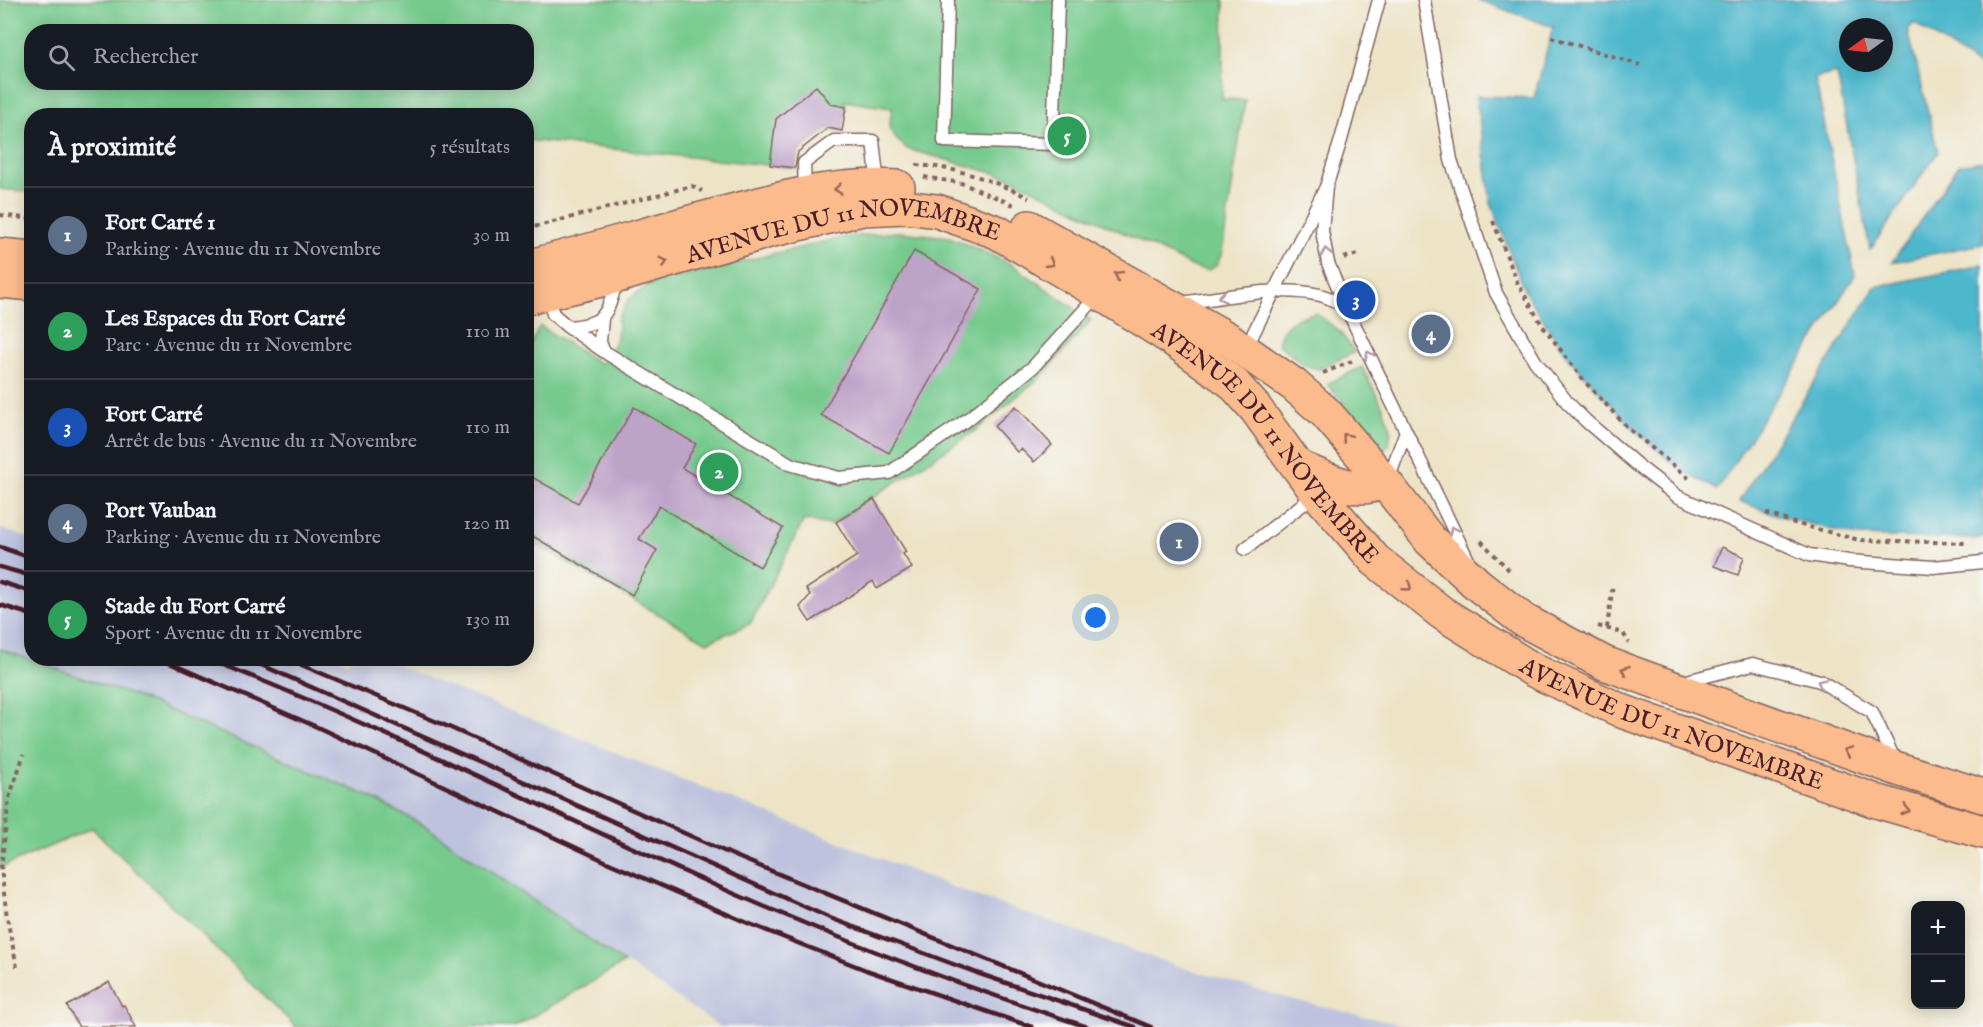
<!DOCTYPE html>
<html lang="fr">
<head>
<meta charset="utf-8">
<style>
  body { margin:0; font-family:"IM FELL English",serif; background:#242831; color:#f1f3f6 }
  .controls { position:absolute; right:18px; bottom:18px; display:grid; overflow:hidden; border-radius:12px; box-shadow:0 3px 15px #0003 }
  .controls button { width:54px; height:54px; display:grid; place-items:center; padding:0; border:0; border-bottom:2px solid #363941; background:#171b24; color:#f1f3f6; font:30px sans-serif }
  .compass { position:absolute; left:1839px; top:18px; width:54px; height:54px; border-radius:50%; background:#171b24; box-shadow:0 3px 15px #0003; rotate:255deg }
  .you { position:absolute; left:1096px; top:618px; width:21px; height:21px; margin:-15px; border:4px solid #fff; border-radius:50%; background:#1a73e8; box-shadow:0 0 0 9px #1a73e833 }
  .badge { display:grid; place-items:center; width:39px; height:39px; border-radius:50%; background:#d1495b; color:#fff; font-size:20px; font-weight:700 }
  .pin { position:absolute; translate:-50% -50%; border:3px solid #fff; box-shadow:0 2px 6px #0006 }
  .list { margin:0; padding:0; list-style:none }
  h2 { display:flex; justify-content:space-between; align-items:center; height:78px; margin:0; padding:0 24px; font-size:26px }
  h2 small { font-size:20px; font-weight:400; color:#9ea1a6 }
  .list li { display:grid; grid-template-columns:39px 1fr auto; gap:18px; align-items:center; box-sizing:border-box; height:96px; padding:0 24px; border-top:2px solid #363941 }
  .list b { display:block; font-size:22px; white-space:nowrap }
  .list p { margin:0; font-size:20px; white-space:nowrap; color:#9ea1a6 }
  .list em { font-size:20px; font-style:normal; color:#9ea1a6 }
  .icon { flex:none; width:33px; height:33px; fill:none; stroke:currentColor; stroke-width:2; stroke-linecap:round; stroke-linejoin:round }
  .map { position:relative; flex:none; width:1983px; height:1027px; overflow:hidden }
  .search { position:absolute; background:#171b24; box-shadow:0 3px 15px #0003; left:24px; top:24px; width:510px; height:66px; display:flex; align-items:center; gap:15px; box-sizing:border-box; padding:0 21px; border-radius:24px; color:#9ea1a6; font-size:22px }
  .panel { position:absolute; background:#171b24; box-shadow:0 3px 15px #0003; left:24px; top:108px; width:510px; height:558px; border-radius:24px }
  .map>svg:first-child { display:block }
  .industrial { fill:#bdc3de }
  .green { fill:#76ca8d; stroke:#60745c; stroke-width:1.5; fill-rule:evenodd }
  .water { fill:#4eb7cc; stroke:#4c6b7c; stroke-width:1.5; fill-rule:evenodd }
  .building { fill:#bea3c9 }
  .lines { fill:none; stroke-linecap:round; stroke-linejoin:round }
  .lane-casing { stroke:#836462; stroke-width:15 }
  .primary-casing { stroke:#836462; stroke-width:36 }
  .path { stroke:#836462; stroke-width:4; stroke-dasharray:4.5 4.5; stroke-linecap:butt }
  .lane { stroke:#fff; stroke-width:12 }
  .primary { stroke:#fbbb8c; stroke-width:33 }
  .rail { stroke:#4a1f2b; stroke-width:4.5 }
  .oneway { stroke:#9a6557 }
  .oneway2 { stroke:#ae9aa0 }
  .labels { text-anchor:middle; stroke-width:5; stroke-linejoin:round; paint-order:stroke }
  .street-label { font-size:24px; fill:#4a1f2b; stroke:#f6f6f2 }
</style>
</head>
<body>
<div class="map">
<svg width="1983" height="1027" viewBox="0 0 1983 1027">
  <rect width="100%" height="100%" fill="#f6f6f2"/>
  <filter id="ink" filterUnits="userSpaceOnUse"><feTurbulence type="fractalNoise" baseFrequency=".0167" numOctaves="2"/><feDisplacementMap in="SourceGraphic" scale="12" xChannelSelector="R" yChannelSelector="G"/><feConvolveMatrix kernelMatrix="1 2 1 2 8 2 1 2 1" color-interpolation-filters="sRGB"/></filter>
  <filter id="wash" filterUnits="userSpaceOnUse"><feTurbulence type="fractalNoise" baseFrequency=".008" numOctaves="4" result="noise"/><feDisplacementMap in="SourceGraphic" scale="24" xChannelSelector="R" yChannelSelector="G"/><feGaussianBlur stdDeviation="1.35" result="paint"/><feColorMatrix in="noise" values="0 0 0 0 0 0 0 0 0 0 0 0 0 0 0 0 0 1.4 0 .05"/><feComposite in="paint" operator="in"/></filter>
  <g filter="url(#wash)">
    <rect width="100%" height="100%" fill="#ede4c7"/>
    <path class="industrial" d="M0 528 31 539 32 658H338L348 663 350 659H381L965 892 1178 966 1294 1000 1411 1027H720L425 826 368 796 140 698 0 649Z"/>
    <path class="green" d="M0 0H1224L1222 99 1245 100 1222 253 1216 266 1208 270 1196 268 1008 177 908 149 897 140 889 128 892 108 844 101 846 107 842 131 828 128 798 152 795 168 527 140 526 116H32L31 192 0 189ZM32 32H526V82H32Z
      M898 232 950 237 1011 264 1091 320 1045 373 975 431 830 525 804 520 750 624 707 642 527 539 528 350 540 326 601 364 617 339 618 319 629 299 650 284 843 237Z
      M1316 313 1339 331 1355 352 1319 369 1304 365 1278 344C1282 322 1296 317 1316 313Z
      M1362 367 1382 405 1391 429 1389 445 1384 451 1327 384Z
      M0 649 140 698 368 796 425 826 624 963 515 1027H296L92 828 0 868Z"/>
    <path class="water" d="M1478 0H1983V69L1914 23 1908 30 1938 152 1870 250 1837 73 1815 78 1855 275 1717 490 1675 466 1633 428 1565 354 1524 290 1491 203 1476 96 1534 98 1553 27ZM1848 27H1884V63H1848Z
      M1983 161V244L1892 262 1959 165Z
      M1983 265V537L1972 539 1857 536 1783 517 1739 501 1875 287Z"/>
    <g id="blocks">
      <path class="building" d="M816 86 831 104 846 107 842 131 828 128 798 152 795 168 770 165 776 119Z
        M914 251 981 289 889 453 821 415Z
        M1016 406 1052 445 1034 462 1021 449 1017 452 994 426Z
        M634 407 696 444 682 468 783 528 760 567 659 506 639 539 657 550 632 595 531 535 532 477 578 503Z
        M874 499 906 552 903 554 912 568 877 589 873 581 810 622 800 607 810 595 806 589 857 556 836 522Z
        M1722 547 1744 557 1738 575 1714 566Z
        M109 982 122 1006 124 1005 136 1027H79L67 1006Z"/>
    </g>
  </g>
  <g filter="url(#ink)">
    <use href="#blocks" fill-opacity="0" stroke="#836462" stroke-width="1.5"/>
    <g class="lines">
      <g class="lane-casing">
        <path id="lane" d="M948 0 944 141 1053 144 1058 0
          M1424 0 1451 160 1496 293 1535 361 1567 402 1586 421 1637 465 1677 496 1809 555 1849 561 1933 567 1983 562
          M1326 187 1322 231 1328 263 1346 307 1468 560
          M805 193 804 163 834 141H873L878 185
          M547 295 553 314 568 327C607 324 607 314 617 279
          M1179 303C1225 298 1275 285 1320 295 1329 297 1338 303 1346 307
          M602 319 600 342 603 350
          M568 327 608 354 790 464 839 478 889 473 968 419 1033 367 1099 294
          M1250 351 1251 338 1326 187 1341 140 1379 0
          M1385 480 1392 469 1406 431
          M1245 549 1316 494
          M1679 683 1753 664 1820 681 1872 712 1896 763"/>
      </g>
      <g class="primary-casing">
        <g id="primary">
          <path d="M1029 227 1228 339 1294 385 1326 413 1384 481 1430 540 1477 584 1523 620 1604 663 1898 769 1983 796"/>
          <path d="M0 255 32 258"/>
          <path d="M526 267C599 249 671 226 744 208 793 195 846 183 898 187"/>
          <path d="M0 281 32 284"/>
          <path id="s1" d="M526 298 618 276 769 231 863 209 905 207 937 211 997 232 1100 293 1171 338 1233 383 1255 408 1317 493 1375 560 1442 613 1535 671 1624 712 1876 801 1983 832"/>
          <path d="M1298 467C1324 477 1356 497 1384 481"/>
        </g>
      </g>
      <path class="path" d="M1551 37 1640 65
        M916 165C956 167 993 180 1029 198
        M924 177 961 183 1014 205
        M0 215 32 219
        M1493 221 1518 284 1542 325 1584 381 1629 429 1691 480
        M526 229 692 186 702 191
        M1344 258 1361 253
        M1323 373 1352 361
        M1766 513 1794 523 1859 540 1967 543
        M1481 541 1509 570
        M1598 626 1623 633 1629 643
        M1607 628 1613 584
        M17 967 7 918 1 868 9 798 24 754"/>
      <use href="#lane" class="lane"/>
      <use href="#primary" class="primary"/>
      <path class="rail" d="M0 547 32 558
        M0 567 32 576
        M0 582 32 592
        M0 605 32 615
        M158 658 317 727 609 863 750 924 866 970 1032 1027
        M206 658C372 723 532 803 694 876 822 933 954 984 1088 1027
        M246 658 830 918 977 973 1135 1027
        M285 658 442 724 735 856 1151 1027"/>
    </g>
    <defs><path id="oneway-chevron" d="M-2-3.5L2.5 0L-2 3.5" fill="none" stroke-width="1.6" stroke-linecap="round" stroke-linejoin="round" transform="scale(1.5)"/></defs>
    <g class="oneway">
      <use href="#oneway-chevron" transform="translate(838 189) rotate(175)"/>
      <use href="#oneway-chevron" transform="translate(664 262) rotate(-17)"/>
      <use href="#oneway-chevron" transform="translate(1050 263) rotate(30)"/>
      <use href="#oneway-chevron" transform="translate(1118 275) rotate(-151)"/>
      <use href="#oneway-chevron" transform="translate(1346 437) rotate(-130)"/>
      <use href="#oneway-chevron" transform="translate(1408 587) rotate(39)"/>
      <use href="#oneway-chevron" transform="translate(1625 670) rotate(-161)"/>
      <use href="#oneway-chevron" transform="translate(1848 751) rotate(-160)"/>
      <use href="#oneway-chevron" transform="translate(1906 810) rotate(16)"/>
    </g>
    <g class="oneway2">
      <use href="#oneway-chevron" transform="translate(1326 252) rotate(-101)"/>
      <use href="#oneway-chevron" transform="translate(1222 297) rotate(173)"/>
      <use href="#oneway-chevron" transform="translate(1369 355) rotate(-116)"/>
      <use href="#oneway-chevron" transform="translate(1453 530) rotate(-116)"/>
      <use href="#oneway-chevron" transform="translate(1821 683) rotate(-156)"/>
    </g>
  </g>
  <g class="labels">
    <g class="street-label">
      <text dy="8" stroke="none"><textPath href="#s1" startOffset="328">AVENUE DU 11 NOVEMBRE</textPath></text>
      <text dy="8" stroke="none"><textPath href="#s1" startOffset="832">AVENUE DU 11 NOVEMBRE</textPath></text>
      <text dy="8" stroke="none"><textPath href="#s1" startOffset="1336">AVENUE DU 11 NOVEMBRE</textPath></text>
    </g>
  </g>
</svg>
<div class="controls">
<button>+</button>
<button>−</button>
</div>
<svg class="compass" viewBox="-18 -18 36 36"><path d="M0-13l5 13h-10z" fill="#e53935"/><path d="M0 13l5-13h-10z" fill="#9ea1a6"/></svg>
<div class="you"></div>
<div class="pin badge" style="left:1179px;top:542px;background:#5c6f8a">1</div>
<div class="pin badge" style="left:719px;top:472px;background:#2e9e5b">2</div>
<div class="pin badge" style="left:1356px;top:300px;background:#1a4fb4">3</div>
<div class="pin badge" style="left:1431px;top:334px;background:#5c6f8a">4</div>
<div class="pin badge" style="left:1067px;top:136px;background:#2e9e5b">5</div>
<div class="search"><svg class="icon" aria-label="search" viewBox="0 0 24 24"><circle cx="10" cy="10" r="6"/><path d="M15 15l6 6"/></svg>Rechercher</div>
<section class="panel">
<h2>À proximité<small>5 résultats</small></h2>
<ul class="list">
<li><span class="badge" style="background:#5c6f8a">1</span><div><b>Fort Carré 1</b><p>Parking · Avenue du 11 Novembre</p></div><em>30 m</em></li>
<li><span class="badge" style="background:#2e9e5b">2</span><div><b>Les Espaces du Fort Carré</b><p>Parc · Avenue du 11 Novembre</p></div><em>110 m</em></li>
<li><span class="badge" style="background:#1a4fb4">3</span><div><b>Fort Carré</b><p>Arrêt de bus · Avenue du 11 Novembre</p></div><em>110 m</em></li>
<li><span class="badge" style="background:#5c6f8a">4</span><div><b>Port Vauban</b><p>Parking · Avenue du 11 Novembre</p></div><em>120 m</em></li>
<li><span class="badge" style="background:#2e9e5b">5</span><div><b>Stade du Fort Carré</b><p>Sport · Avenue du 11 Novembre</p></div><em>130 m</em></li>
</ul>
</section>
</div>
</body>
</html>
